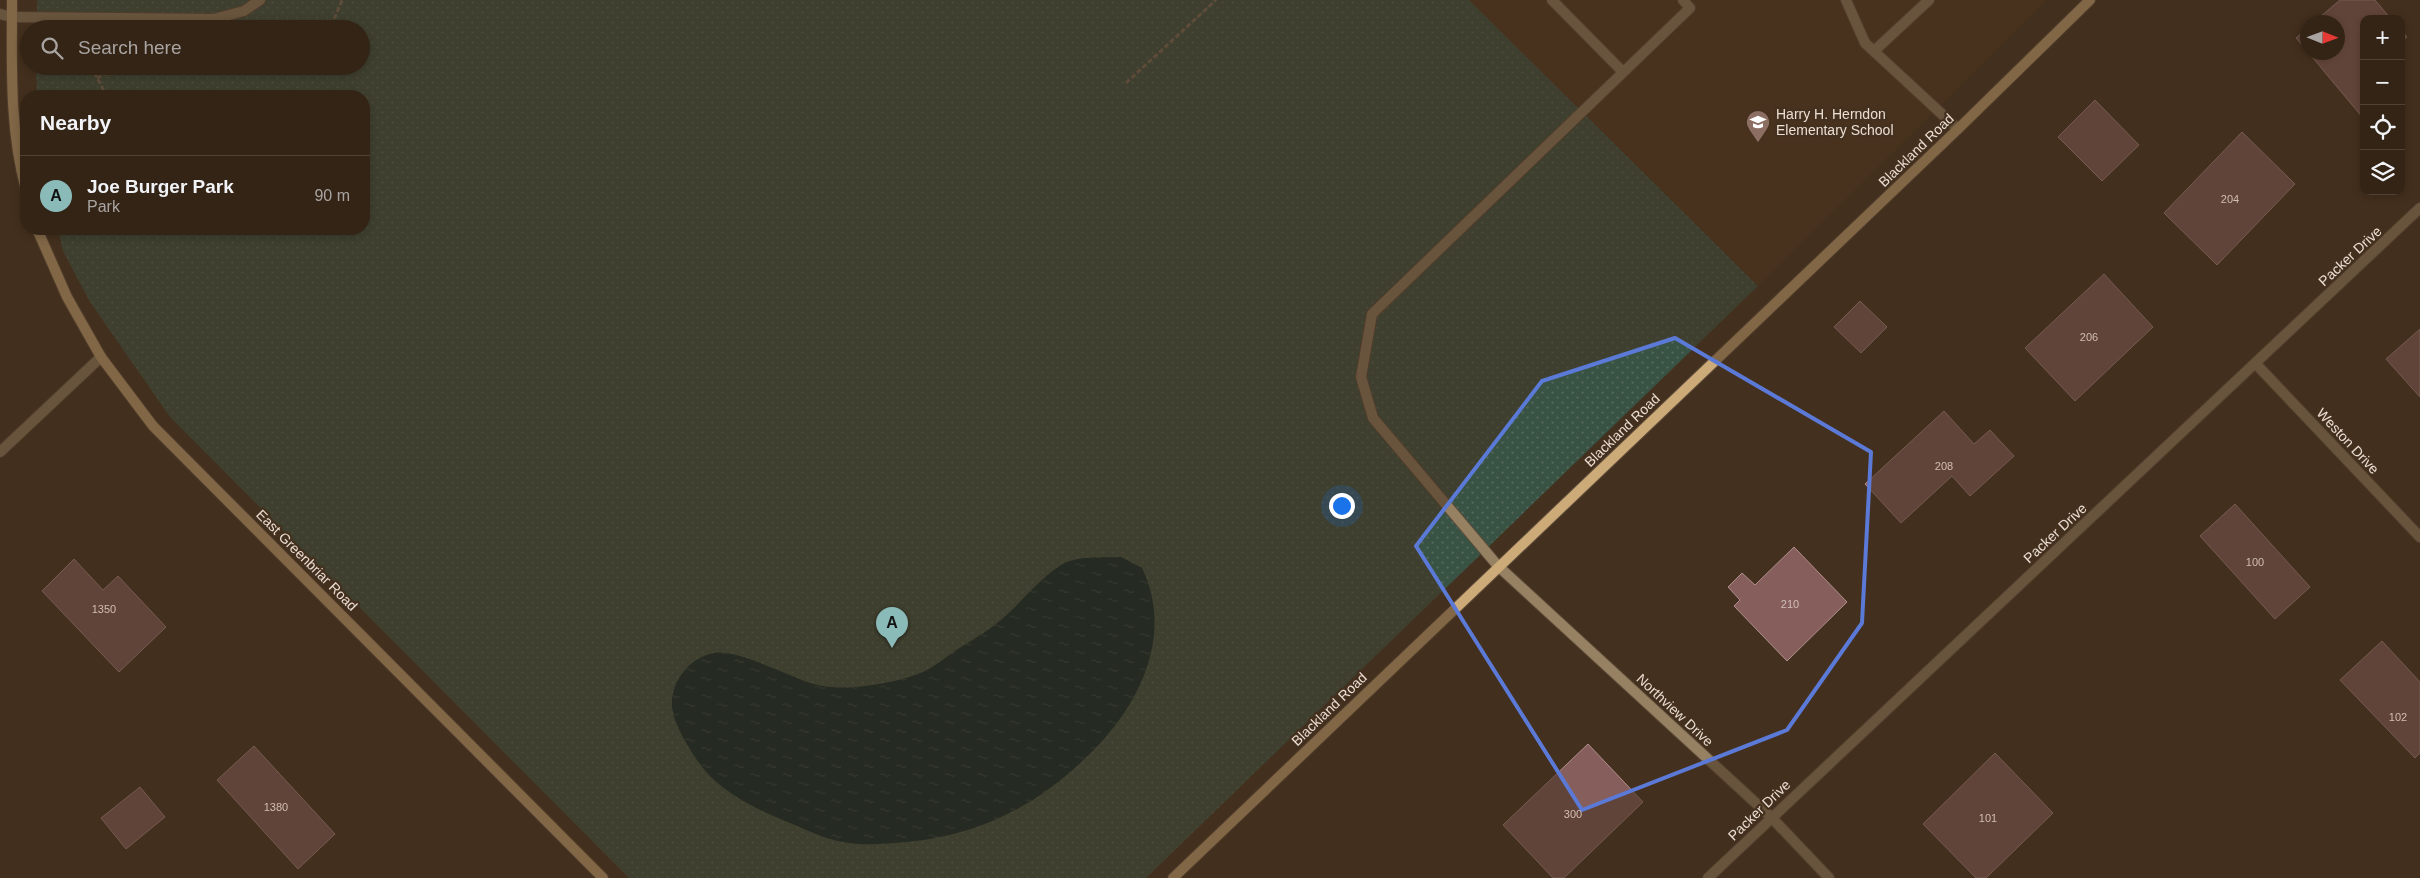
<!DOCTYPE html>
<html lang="en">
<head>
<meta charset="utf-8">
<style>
  body { margin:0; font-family:Helvetica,sans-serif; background:#3b2c1f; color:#f1f3f6 }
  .controls { position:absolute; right:15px; top:15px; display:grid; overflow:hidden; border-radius:10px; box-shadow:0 2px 8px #0003 }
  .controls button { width:45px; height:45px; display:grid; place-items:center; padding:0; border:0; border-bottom:1px solid #4e4135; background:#332416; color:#f1f3f6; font:25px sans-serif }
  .compass { position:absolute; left:2300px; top:15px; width:45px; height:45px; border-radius:50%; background:#332416; box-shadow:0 2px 8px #0003; rotate:91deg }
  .you { position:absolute; left:1341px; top:505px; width:18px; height:18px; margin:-12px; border:4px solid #fff; border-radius:50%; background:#1a73e8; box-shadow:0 0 0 8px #1a73e833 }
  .badge { display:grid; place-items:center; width:32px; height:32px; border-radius:50%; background:#8bbbb9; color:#111; font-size:16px; font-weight:700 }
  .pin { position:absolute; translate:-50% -41px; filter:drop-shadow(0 1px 2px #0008) }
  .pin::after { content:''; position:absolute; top:26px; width:18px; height:15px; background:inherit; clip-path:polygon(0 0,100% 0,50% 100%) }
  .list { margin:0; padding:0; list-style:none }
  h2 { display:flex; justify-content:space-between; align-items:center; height:65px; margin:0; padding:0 20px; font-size:21px }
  h2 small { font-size:16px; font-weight:400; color:#a9a4a1 }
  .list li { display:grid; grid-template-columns:32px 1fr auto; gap:15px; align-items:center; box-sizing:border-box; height:80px; padding:0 20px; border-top:1px solid #4e4135 }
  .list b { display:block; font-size:19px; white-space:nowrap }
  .list p { margin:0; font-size:16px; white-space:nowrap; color:#a9a4a1 }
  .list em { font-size:16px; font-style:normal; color:#a9a4a1 }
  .icon { flex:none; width:28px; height:28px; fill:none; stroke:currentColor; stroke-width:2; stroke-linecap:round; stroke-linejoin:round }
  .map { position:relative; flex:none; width:2420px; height:878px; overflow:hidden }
  .search { position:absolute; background:#332416; box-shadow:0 2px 8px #0003; left:20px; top:20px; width:350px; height:55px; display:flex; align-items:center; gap:12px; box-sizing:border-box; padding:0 18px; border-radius:28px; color:#a9a4a1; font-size:19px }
  .panel { position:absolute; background:#332416; box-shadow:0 2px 8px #0003; left:20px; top:90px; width:350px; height:145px; border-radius:20px }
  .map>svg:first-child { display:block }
  .built { fill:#4f361f }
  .grass { fill:url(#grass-dots) }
  .water { fill:url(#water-ripples) }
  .building { fill:#865e5c; stroke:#b08e8d }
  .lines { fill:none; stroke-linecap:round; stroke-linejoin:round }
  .lane-casing { stroke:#5f4c3b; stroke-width:12 }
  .street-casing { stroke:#5f4c3b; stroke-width:12 }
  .secondary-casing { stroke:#5f4c3b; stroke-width:12 }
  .path { stroke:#7e6d5d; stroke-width:3; stroke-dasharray:5 2.5; stroke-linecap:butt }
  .lane { stroke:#968162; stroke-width:10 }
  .street { stroke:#968162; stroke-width:10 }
  .secondary { stroke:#cdab79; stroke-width:10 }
  .marked { fill:none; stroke:#5b79d6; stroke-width:4; stroke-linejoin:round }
  .labels { text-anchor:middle; stroke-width:4.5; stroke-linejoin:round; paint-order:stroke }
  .number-label { font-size:11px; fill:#d2beb5 }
  .poi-label { font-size:14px; fill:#ebded3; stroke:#44301e; text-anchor:start }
  .street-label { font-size:14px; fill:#ebded3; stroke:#44301e }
</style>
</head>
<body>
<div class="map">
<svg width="2420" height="878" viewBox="0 0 2420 878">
  <defs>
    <pattern id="grass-dots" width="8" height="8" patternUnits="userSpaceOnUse" patternTransform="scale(1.25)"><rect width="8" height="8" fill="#385243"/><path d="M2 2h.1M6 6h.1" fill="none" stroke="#556a5d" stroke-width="1.8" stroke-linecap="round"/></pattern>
    <pattern id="water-ripples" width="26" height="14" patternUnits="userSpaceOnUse" patternTransform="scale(1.25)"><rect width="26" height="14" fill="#002528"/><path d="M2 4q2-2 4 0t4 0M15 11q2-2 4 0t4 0" fill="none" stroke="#254446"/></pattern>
  </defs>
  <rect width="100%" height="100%" fill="#44301e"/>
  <path class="built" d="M1469 0H2046L1758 286Z"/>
  <path class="grass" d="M37 0H1469L1758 286 1146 878H629L170 417 90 302 63 251 58 229H364V96H37L36 66H361V29H37Z"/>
  <path class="water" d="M1121 557 1142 568C1171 628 1146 692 1104 739 1049 799 987 835 906 842 886 844 863 846 843 842 824 839 803 828 785 821 758 810 732 797 711 777 699 766 676 729 673 713 667 686 687 658 714 653 738 649 789 677 814 684 842 693 897 683 923 672 934 667 945 658 955 651 970 641 987 632 1001 620 1021 603 1039 579 1061 565 1077 555 1102 558 1121 557Z"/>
  <path class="building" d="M2340 0H2375L2391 19H2364L2363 118 2308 52H2338V22H2314Z
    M2308 28V52L2296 38Z
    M2401 30 2407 37 2401 42Z
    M2095 100 2139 145 2102 181 2058 137Z
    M2242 132 2295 184 2217 265 2164 213Z
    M2104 274 2153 327 2075 401 2025 348Z
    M1860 301 1887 327 1861 353 1834 327Z
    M2420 329V397L2386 359Z
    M1944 411 1974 444 1990 430 2014 456 1970 496 1952 476 1901 523 1865 484Z
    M2235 504 2310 587 2275 619 2200 536Z
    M1794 547 1847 602 1787 661 1734 606 1740 600 1728 587 1742 573 1755 585Z
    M74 559 103 590 118 576 166 627 119 672 42 591Z
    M2382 641 2420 682V753L2415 758 2340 680Z
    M1588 744 1643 802 1564 878H1553L1503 825Z
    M254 746 335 834 298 869 217 780Z
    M1995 753 2053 813 1986 878H1976L1923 824Z
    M140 787 165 817 126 849 101 818Z"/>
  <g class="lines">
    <g class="lane-casing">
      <path id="lane" d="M1552 0 1623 72
        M1846 0 1865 43 1958 129
        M12 17 214 19 244 11 260 0
        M1874 51 1929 0
        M1498 566 1373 418 1361 377 1372 314 1690 8 1683 0"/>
    </g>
    <g class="street-casing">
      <path id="street" d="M0 14 12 17
        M2256 364 2420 537
        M0 452 101 357
        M1498 566 1771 817 1829 878
        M1708 878 2420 208"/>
    </g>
    <g class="secondary-casing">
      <path id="secondary" d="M12 0C12 64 9 127 26 190
        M37 229 67 297 101 357 153 426 603 878
        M1173 878 1958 129 2090 0"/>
    </g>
    <path class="path" d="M323 29 335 17 342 0
      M91 66 104 91
      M97 78 122 66
      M1126 83 1216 0"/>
    <use href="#lane" class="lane"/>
    <use href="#street" class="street"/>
    <use href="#secondary" class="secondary"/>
  </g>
  <path d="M0 0H2420V878H0ZM1675 338 1871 452 1862 623 1787 730 1582 810 1416 546 1542 381Z" fill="#44301e" fill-opacity=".55" fill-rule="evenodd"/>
  <path class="marked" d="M1675 338 1871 452 1862 623 1787 730 1582 810 1416 546 1542 381Z"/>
  <defs>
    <g id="school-pin" transform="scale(1.25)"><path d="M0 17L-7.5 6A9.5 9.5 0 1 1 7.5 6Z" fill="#8d6e63" stroke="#44301e"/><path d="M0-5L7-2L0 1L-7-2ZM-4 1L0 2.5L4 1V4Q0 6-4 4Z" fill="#fff"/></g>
  </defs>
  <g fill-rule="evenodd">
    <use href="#school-pin" x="1758" y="122"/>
  </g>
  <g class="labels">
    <g class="number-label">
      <text x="2230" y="203">204</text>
      <text x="2089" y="341">206</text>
      <text x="1944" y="470">208</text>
      <text x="2255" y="566">100</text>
      <text x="1790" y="608">210</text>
      <text x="104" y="613">1350</text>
      <text x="2398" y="721">102</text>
      <text x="276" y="811">1380</text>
      <text x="1573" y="818">300</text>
      <text x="1988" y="822">101</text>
    </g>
    <g class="poi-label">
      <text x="1776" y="119">Harry H. Herndon<tspan x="1776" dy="16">Elementary School</tspan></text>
    </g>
    <g class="street-label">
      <text transform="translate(1916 150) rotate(-44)" y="5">Blackland Road</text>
      <text transform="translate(2350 256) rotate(-43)" y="5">Packer Drive</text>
      <text transform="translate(1622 430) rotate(-44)" y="5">Blackland Road</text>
      <text transform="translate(2348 441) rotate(47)" y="5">Weston Drive</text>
      <text transform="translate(2055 533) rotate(-43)" y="5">Packer Drive</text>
      <text transform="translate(307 560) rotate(45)" y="5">East Greenbriar Road</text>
      <text transform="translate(1329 709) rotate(-44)" y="5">Blackland Road</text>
      <text transform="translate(1675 710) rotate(43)" y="5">Northview Drive</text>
      <text transform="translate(1759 810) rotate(-44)" y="5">Packer Drive</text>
    </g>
  </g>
</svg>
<div class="controls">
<button>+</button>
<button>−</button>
<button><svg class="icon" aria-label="locate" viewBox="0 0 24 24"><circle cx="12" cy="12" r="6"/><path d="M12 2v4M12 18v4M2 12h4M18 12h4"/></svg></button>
<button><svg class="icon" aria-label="layers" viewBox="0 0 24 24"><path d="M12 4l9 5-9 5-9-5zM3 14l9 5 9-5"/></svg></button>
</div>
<svg class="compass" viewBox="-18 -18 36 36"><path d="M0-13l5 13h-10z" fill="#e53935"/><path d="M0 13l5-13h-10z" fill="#a9a4a1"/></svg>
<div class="you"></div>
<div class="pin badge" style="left:892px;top:648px">A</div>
<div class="search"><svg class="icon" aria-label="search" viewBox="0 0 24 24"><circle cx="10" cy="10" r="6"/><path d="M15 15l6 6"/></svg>Search here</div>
<section class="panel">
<h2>Nearby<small></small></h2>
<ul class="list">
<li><span class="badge">A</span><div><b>Joe Burger Park</b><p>Park</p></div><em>90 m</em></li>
</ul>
</section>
</div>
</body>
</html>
